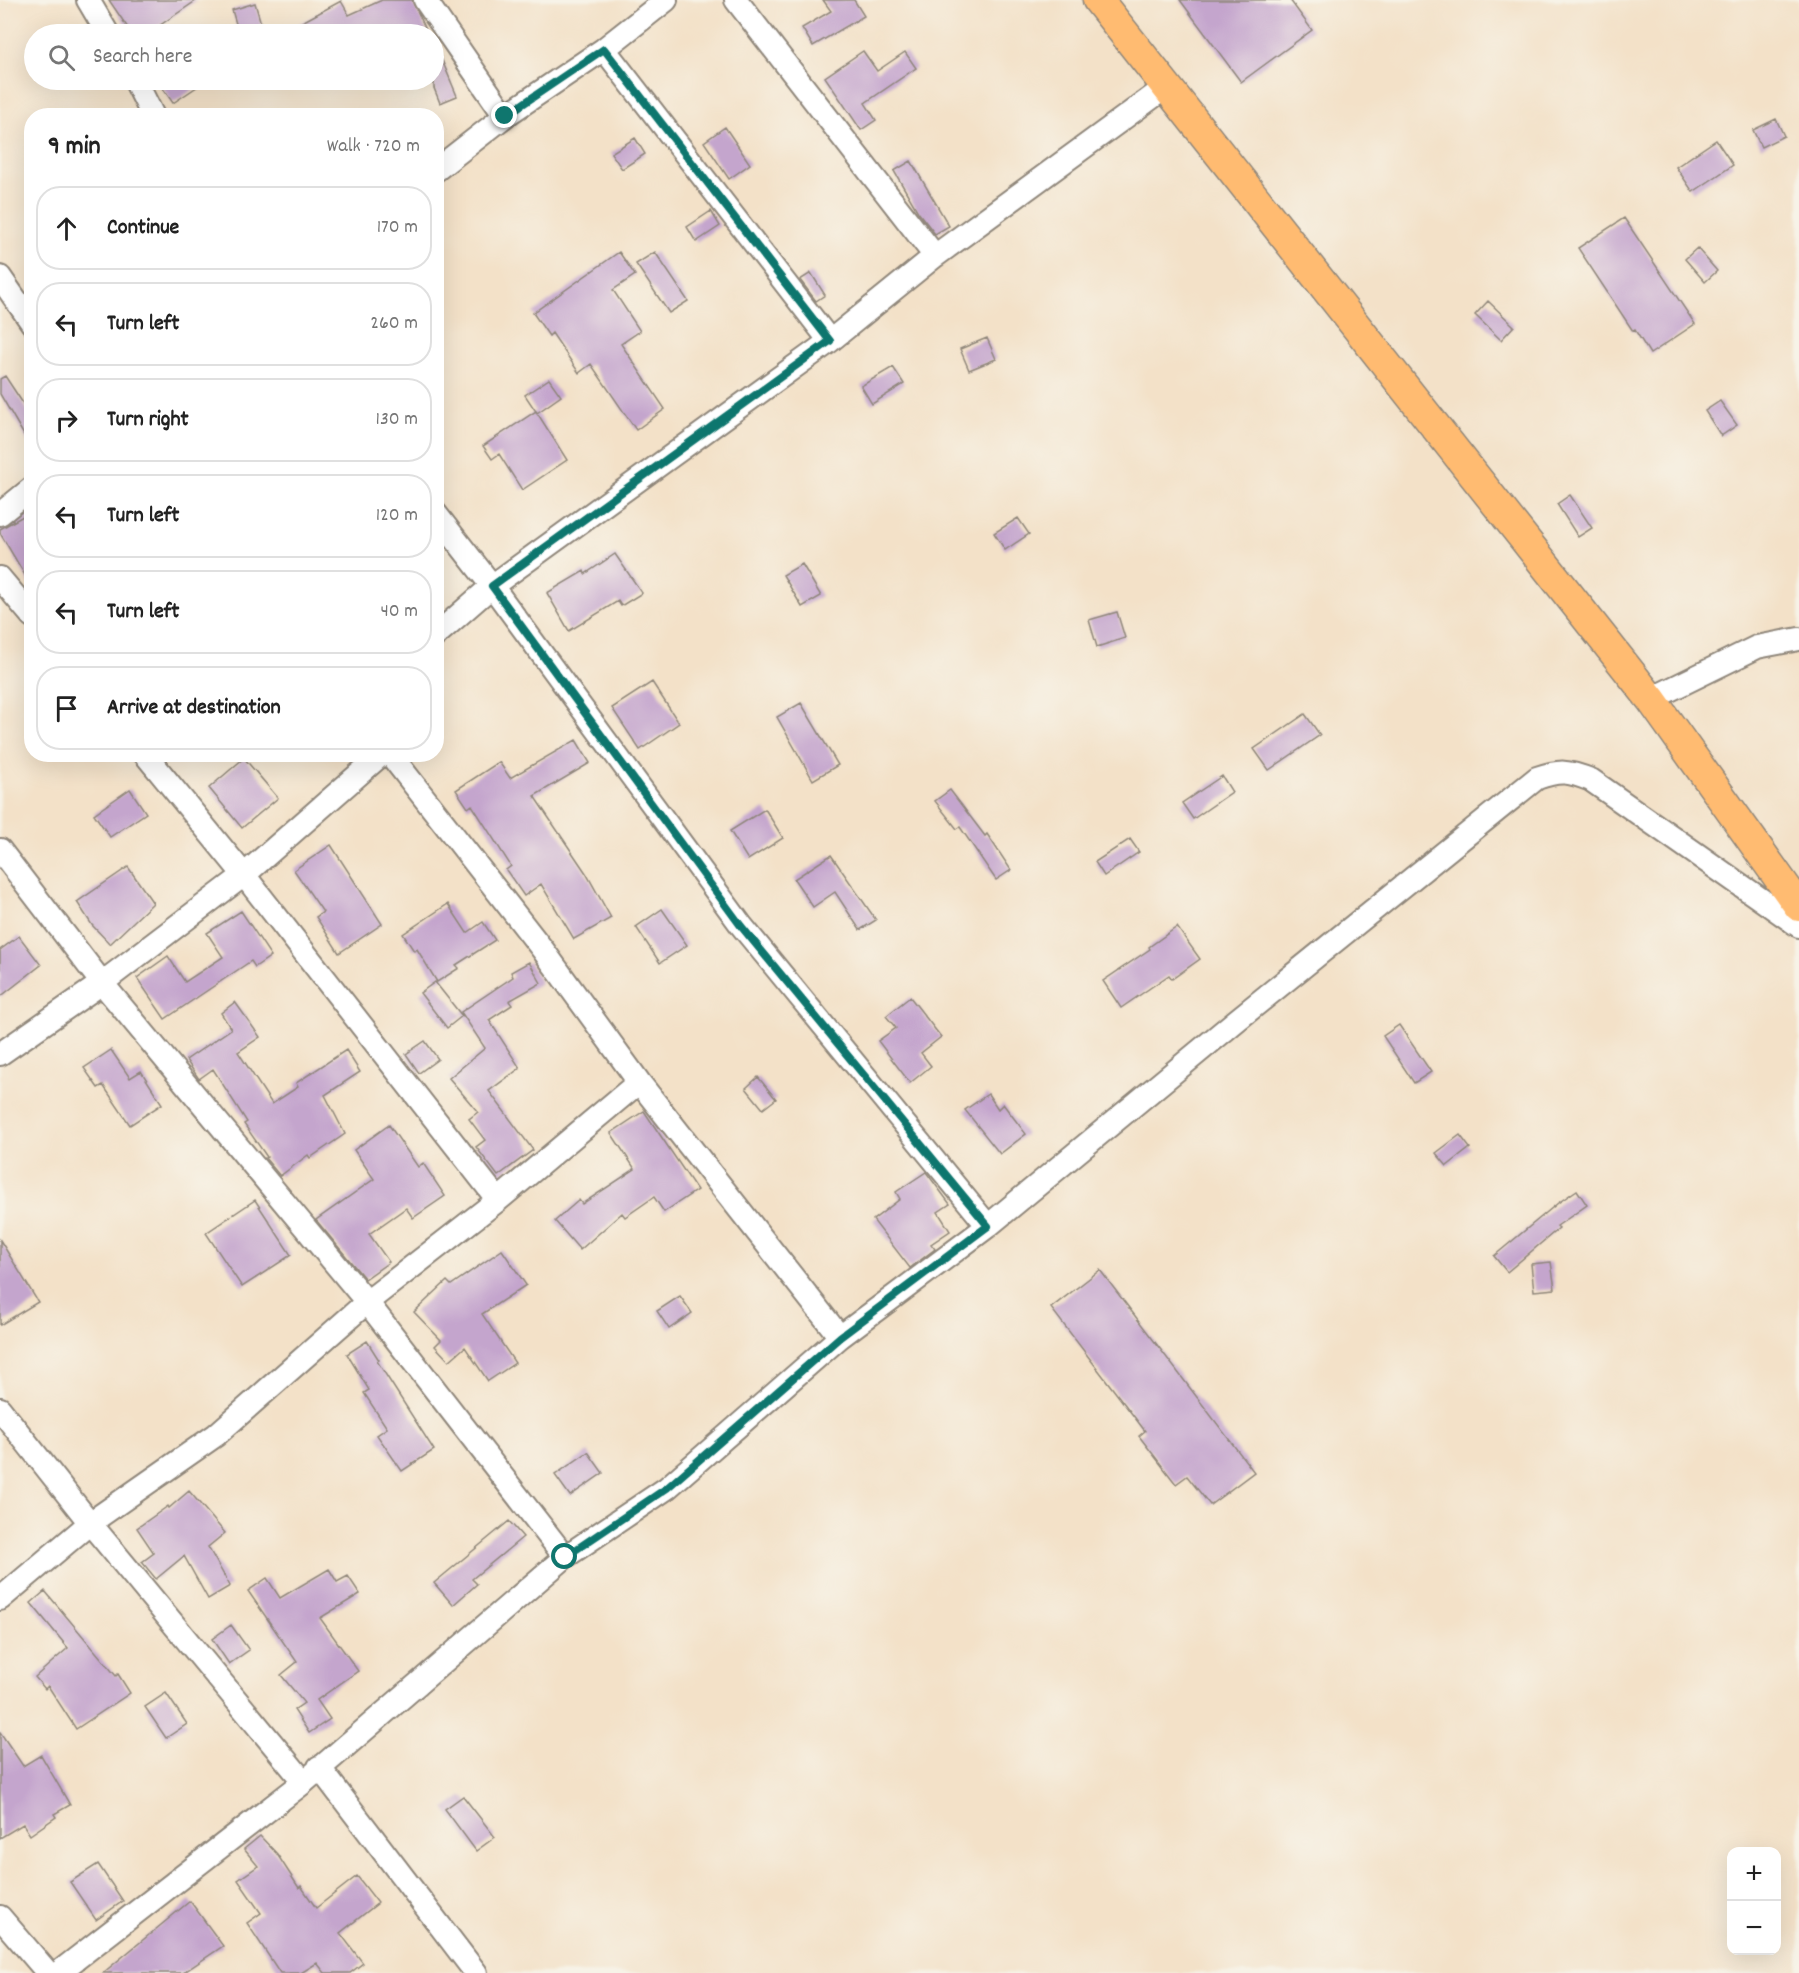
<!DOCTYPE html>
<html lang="en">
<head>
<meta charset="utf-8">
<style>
  body { margin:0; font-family:Dekko,sans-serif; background:#f2f2f2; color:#222 }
  .controls { position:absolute; right:18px; bottom:18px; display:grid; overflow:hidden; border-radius:12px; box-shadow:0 6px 24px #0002 }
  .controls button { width:54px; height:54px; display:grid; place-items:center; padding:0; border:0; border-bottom:2px solid #e0e0e0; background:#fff; color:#222; font:30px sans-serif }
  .stop { position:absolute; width:18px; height:18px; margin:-14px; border:4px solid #0f766e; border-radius:50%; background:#fff }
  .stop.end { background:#0f766e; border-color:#fff; box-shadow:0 2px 6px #0008 }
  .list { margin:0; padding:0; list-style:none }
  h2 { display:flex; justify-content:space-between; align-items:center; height:78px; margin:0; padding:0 24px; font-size:26px }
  h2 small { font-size:20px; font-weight:400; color:#767676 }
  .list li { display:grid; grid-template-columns:39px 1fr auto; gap:18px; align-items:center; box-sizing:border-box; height:84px; margin:0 12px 12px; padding:0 12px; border:2px solid #e0e0e0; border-radius:24px }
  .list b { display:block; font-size:22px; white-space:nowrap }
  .list em { font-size:20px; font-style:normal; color:#767676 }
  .icon { flex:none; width:33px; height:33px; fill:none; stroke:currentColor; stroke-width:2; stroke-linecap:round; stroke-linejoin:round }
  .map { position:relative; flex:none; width:1799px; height:1973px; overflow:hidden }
  .search { position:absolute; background:#fff; box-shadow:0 6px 24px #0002; left:24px; top:24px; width:420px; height:66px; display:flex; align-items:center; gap:15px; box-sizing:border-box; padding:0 21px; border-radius:33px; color:#767676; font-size:22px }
  .panel { position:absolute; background:#fff; box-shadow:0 6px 24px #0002; left:24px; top:108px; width:420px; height:654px; border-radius:24px }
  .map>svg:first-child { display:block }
  .building { fill:#c4a5cd }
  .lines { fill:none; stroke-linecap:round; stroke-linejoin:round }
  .minor-casing { stroke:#8f867a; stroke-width:26 }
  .major-casing { stroke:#8f867a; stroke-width:33 }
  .minor { stroke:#fff; stroke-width:22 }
  .major { stroke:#ffbb71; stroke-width:30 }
  .route { stroke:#0f766e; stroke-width:8 }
</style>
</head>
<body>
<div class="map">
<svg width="1799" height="1973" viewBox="0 0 1799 1973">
  <rect width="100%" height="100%" fill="#f7f3e8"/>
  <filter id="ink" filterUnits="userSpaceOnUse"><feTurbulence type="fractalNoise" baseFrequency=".0167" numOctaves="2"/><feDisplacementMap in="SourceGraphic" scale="12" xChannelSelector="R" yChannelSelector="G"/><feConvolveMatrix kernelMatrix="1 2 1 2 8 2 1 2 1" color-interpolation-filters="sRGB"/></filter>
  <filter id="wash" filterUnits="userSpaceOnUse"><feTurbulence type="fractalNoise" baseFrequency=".008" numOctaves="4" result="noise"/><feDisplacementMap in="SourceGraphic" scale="24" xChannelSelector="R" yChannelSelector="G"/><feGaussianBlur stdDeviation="1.35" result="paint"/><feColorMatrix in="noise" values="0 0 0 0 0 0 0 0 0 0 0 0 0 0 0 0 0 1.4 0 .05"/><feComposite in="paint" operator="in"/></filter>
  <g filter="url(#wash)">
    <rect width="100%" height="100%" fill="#f3e1c8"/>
    <g id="blocks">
      <path class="building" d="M109 0H197L147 34H132Z
        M382 0H412L428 34H280L341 1 349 15Z
        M823 0H854L864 16 813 46 802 28 831 11Z
        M1180 0H1290L1312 30 1241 82Z
        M255 3 264 34H239L232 10Z
        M434 41 457 96 440 103 434 88Z
        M863 51 877 71 905 52 916 68 865 103 876 120 861 130 825 77Z
        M157 80H207L173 103Z
        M1776 119 1784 136 1761 147 1753 130Z
        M725 127 750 164 729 179 704 142Z
        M635 138 645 154 622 169 611 153Z
        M1716 140 1733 165 1693 192 1676 167Z
        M911 161 949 226 935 234 918 212 894 171Z
        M711 211 720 226 696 242 687 227Z
        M1624 218 1695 324 1650 354 1635 330 1633 331 1578 248Z
        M1697 248 1717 271 1705 282 1685 259Z
        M619 252 635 275 613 290 640 331 621 344 665 409 636 430 591 364 579 373 552 333 549 336 533 313Z
        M655 252 688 301 669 313 636 264Z
        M811 273 825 295 816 301 800 280Z
        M1488 301 1514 326 1501 340 1475 315Z
        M987 338 996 359 969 370 960 349Z
        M893 367 904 384 872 404 861 386Z
        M5 376 32 417V449L0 394V379Z
        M549 379 561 396 537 413 525 395Z
        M1720 401 1737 425 1721 436 1705 411Z
        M536 411 567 460 522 490 499 454 492 459 483 446Z
        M1570 495 1592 528 1578 537 1557 504Z
        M32 511V587L0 533V529Z
        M1018 518 1029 534 1005 550 994 533Z
        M615 554 642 593 621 606 618 601 569 631 547 593 584 571 585 574Z
        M802 564 821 596 802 607 783 575Z
        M1117 612 1125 638 1097 647 1089 620Z
        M652 682 679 723 640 750 612 708Z
        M801 703 838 765 813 780 777 717Z
        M1305 714 1320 735 1269 770 1254 749Z
        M576 740 590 763 534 796 586 873 611 918 574 939 541 884 524 896 506 870 511 866 472 805 468 808 456 790 499 762 510 778Z
        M244 758 278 798 242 828 209 788Z
        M1222 776 1232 792 1193 819 1182 803Z
        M130 789 146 813 110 837 94 814Z
        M950 790 985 836 987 834 1011 870 996 880 960 827 957 829 935 801Z
        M765 809 783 838 748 860 730 831Z
        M1130 839 1139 852 1104 876 1095 862Z
        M331 845 382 924 339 953 316 917 323 912 294 870Z
        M831 855 876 920 860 930 835 892 813 907 794 879Z
        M128 867 153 903 110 944 92 925 77 902Z
        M448 904 467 933 483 922 495 940 456 965 459 968 437 982 417 949 414 951 403 934Z
        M662 909 687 945 660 963 636 927Z
        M241 911 271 956 255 967 251 961 165 1019 137 978 168 956 185 982 223 957 207 933Z
        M1177 927 1200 959 1172 979 1169 975 1121 1008 1103 981 1150 949 1149 947Z
        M19 936 41 965 0 997V950Z
        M529 962 541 983 509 1001 512 1005 489 1020 520 1068 489 1091 533 1150 498 1176 476 1147 485 1140 469 1119 478 1112 449 1078 485 1048 461 1012 513 977 511 972Z
        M435 982 462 1016 447 1028 420 993Z
        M910 997 941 1037 921 1053 931 1066 910 1083 878 1041 896 1028 886 1016Z
        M235 1002 260 1037 238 1052 272 1104 298 1087 296 1083 346 1050 360 1072 325 1095 345 1134 310 1158 308 1155 280 1176 265 1158 267 1157 244 1124 247 1122 213 1069 199 1079 186 1060 231 1029 221 1013Z
        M1399 1025 1431 1072 1414 1083 1383 1036Z
        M425 1041 438 1059 419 1073 406 1054Z
        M111 1050 130 1078 141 1071 162 1104 130 1125 103 1085 98 1088 84 1068Z
        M758 1077 776 1099 763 1109 746 1088Z
        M988 1094 998 1109 1003 1104 1026 1134 1000 1154 965 1110Z
        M644 1111 697 1190 664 1212 654 1197 625 1217 622 1213 580 1250 555 1221 579 1200 582 1204 635 1169 611 1133Z
        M389 1125 418 1167 423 1163 445 1196 413 1218 406 1208 369 1234 389 1262 365 1279 316 1220 374 1179 354 1150Z
        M1460 1135 1470 1148 1447 1166 1436 1153Z
        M926 1172 950 1204 938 1212 950 1231 931 1244 935 1249 910 1268 873 1220 900 1199 896 1192Z
        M1577 1190 1587 1205 1557 1226 1559 1228 1507 1272 1494 1256 1558 1203Z
        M255 1200 291 1255 242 1287 206 1233Z
        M0 1240 38 1302 0 1325Z
        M502 1250 526 1285 482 1314 515 1363 488 1381 465 1347 449 1361 435 1346 441 1340 414 1312 447 1281 451 1285Z
        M1551 1262 1555 1289 1534 1291 1531 1264Z
        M1100 1270 1254 1472 1210 1505 1187 1476 1176 1484 1139 1436 1145 1431 1051 1308Z
        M680 1296 692 1313 669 1329 657 1311Z
        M367 1341 379 1360 377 1361 434 1450 402 1471 377 1435 387 1428 364 1393 369 1390 347 1354Z
        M588 1452 603 1473 570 1496 555 1475Z
        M189 1491 225 1533 208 1547 230 1586 208 1599 184 1556 156 1579 142 1562 154 1553 137 1528 168 1506 169 1508Z
        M509 1521 523 1537 472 1579 477 1584 453 1605 434 1583Z
        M329 1569 337 1582 348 1576 360 1594 320 1618 358 1671 317 1700 330 1719 309 1733 294 1710 304 1703 281 1675 297 1662 248 1591 267 1578 280 1598Z
        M45 1591 116 1676 118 1674 130 1693 76 1729 48 1686 45 1689 35 1677 68 1648 31 1603Z
        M231 1625 249 1650 229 1664 212 1639Z
        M166 1693 187 1724 166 1738 145 1707Z
        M0 1732 23 1766 41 1755 70 1805 54 1814 56 1817 30 1835 23 1824 0 1838Z
        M463 1796 495 1837 476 1851 445 1809Z
        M260 1836 277 1854 299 1888 301 1886 316 1908 357 1876 378 1903 340 1933 363 1963 350 1973H325L317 1963 301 1973H280L247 1923 261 1913 238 1880 258 1866 244 1849Z
        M98 1864 123 1901 96 1920 70 1882Z
        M190 1901 223 1946 183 1973H103Z"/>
    </g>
  </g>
  <g filter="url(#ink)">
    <use href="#blocks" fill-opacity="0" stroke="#8f867a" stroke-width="1.5"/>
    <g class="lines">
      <g class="minor-casing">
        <path id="minor" d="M88 0 108 34
          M425 0 505 116
          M736 0 935 256
          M604 49 830 341
          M135 80 153 116
          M436 170 505 116 604 49 666 0
          M0 277 32 323
          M0 514 32 488
          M436 514 492 586 741 925 988 1226
          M0 578 32 616
          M436 635 492 586 830 341 935 256 1166 87
          M1651 699 1757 647 1799 639
          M145 754 244 875 498 1200
          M390 754 543 950 639 1082 840 1337
          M0 850 102 983 367 1302 565 1557
          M0 1054 102 983 244 875 382 754
          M0 1409 90 1523 304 1782
          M0 1599 90 1523 216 1435 367 1302 498 1200 639 1082
          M319 1767 476 1973
          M0 1917 48 1973
          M58 1973 304 1782 565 1557 667 1488 840 1337 988 1226 1237 1020 1537 778C1560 770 1568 771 1591 780L1799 926"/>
      </g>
      <g class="major-casing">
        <path id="major" d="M1098 0 1651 699 1799 906"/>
      </g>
      <use href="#minor" class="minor"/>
      <use href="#major" class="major"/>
    </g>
  </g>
  <g class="lines" filter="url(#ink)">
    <path class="route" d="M505 116 604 49 830 341 492 586 741 926 988 1226 840 1337 667 1488 565 1557"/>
  </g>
</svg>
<div class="controls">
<button>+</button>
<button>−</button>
</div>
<div class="stop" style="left:565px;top:1557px"></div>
<div class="stop end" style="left:505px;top:116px"></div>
<div class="search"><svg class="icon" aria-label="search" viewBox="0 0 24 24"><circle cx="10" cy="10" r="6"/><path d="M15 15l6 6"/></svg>Search here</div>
<section class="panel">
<h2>9 min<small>Walk · 720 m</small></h2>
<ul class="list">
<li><svg class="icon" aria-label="ahead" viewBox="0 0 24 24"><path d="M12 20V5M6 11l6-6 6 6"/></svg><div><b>Continue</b></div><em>170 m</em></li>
<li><svg class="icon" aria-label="left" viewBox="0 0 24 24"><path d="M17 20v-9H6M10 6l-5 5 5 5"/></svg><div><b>Turn left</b></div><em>260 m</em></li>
<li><svg class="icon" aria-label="right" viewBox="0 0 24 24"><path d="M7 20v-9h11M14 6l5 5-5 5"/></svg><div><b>Turn right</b></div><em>130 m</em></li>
<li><svg class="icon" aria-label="left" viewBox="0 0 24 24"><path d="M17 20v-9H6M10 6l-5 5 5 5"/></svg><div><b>Turn left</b></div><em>120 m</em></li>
<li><svg class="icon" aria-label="left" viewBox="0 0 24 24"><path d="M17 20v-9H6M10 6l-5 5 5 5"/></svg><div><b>Turn left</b></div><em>40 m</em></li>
<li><svg class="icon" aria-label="arrive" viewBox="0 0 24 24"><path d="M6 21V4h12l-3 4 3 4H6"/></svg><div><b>Arrive at destination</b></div></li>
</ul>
</section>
</div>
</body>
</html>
